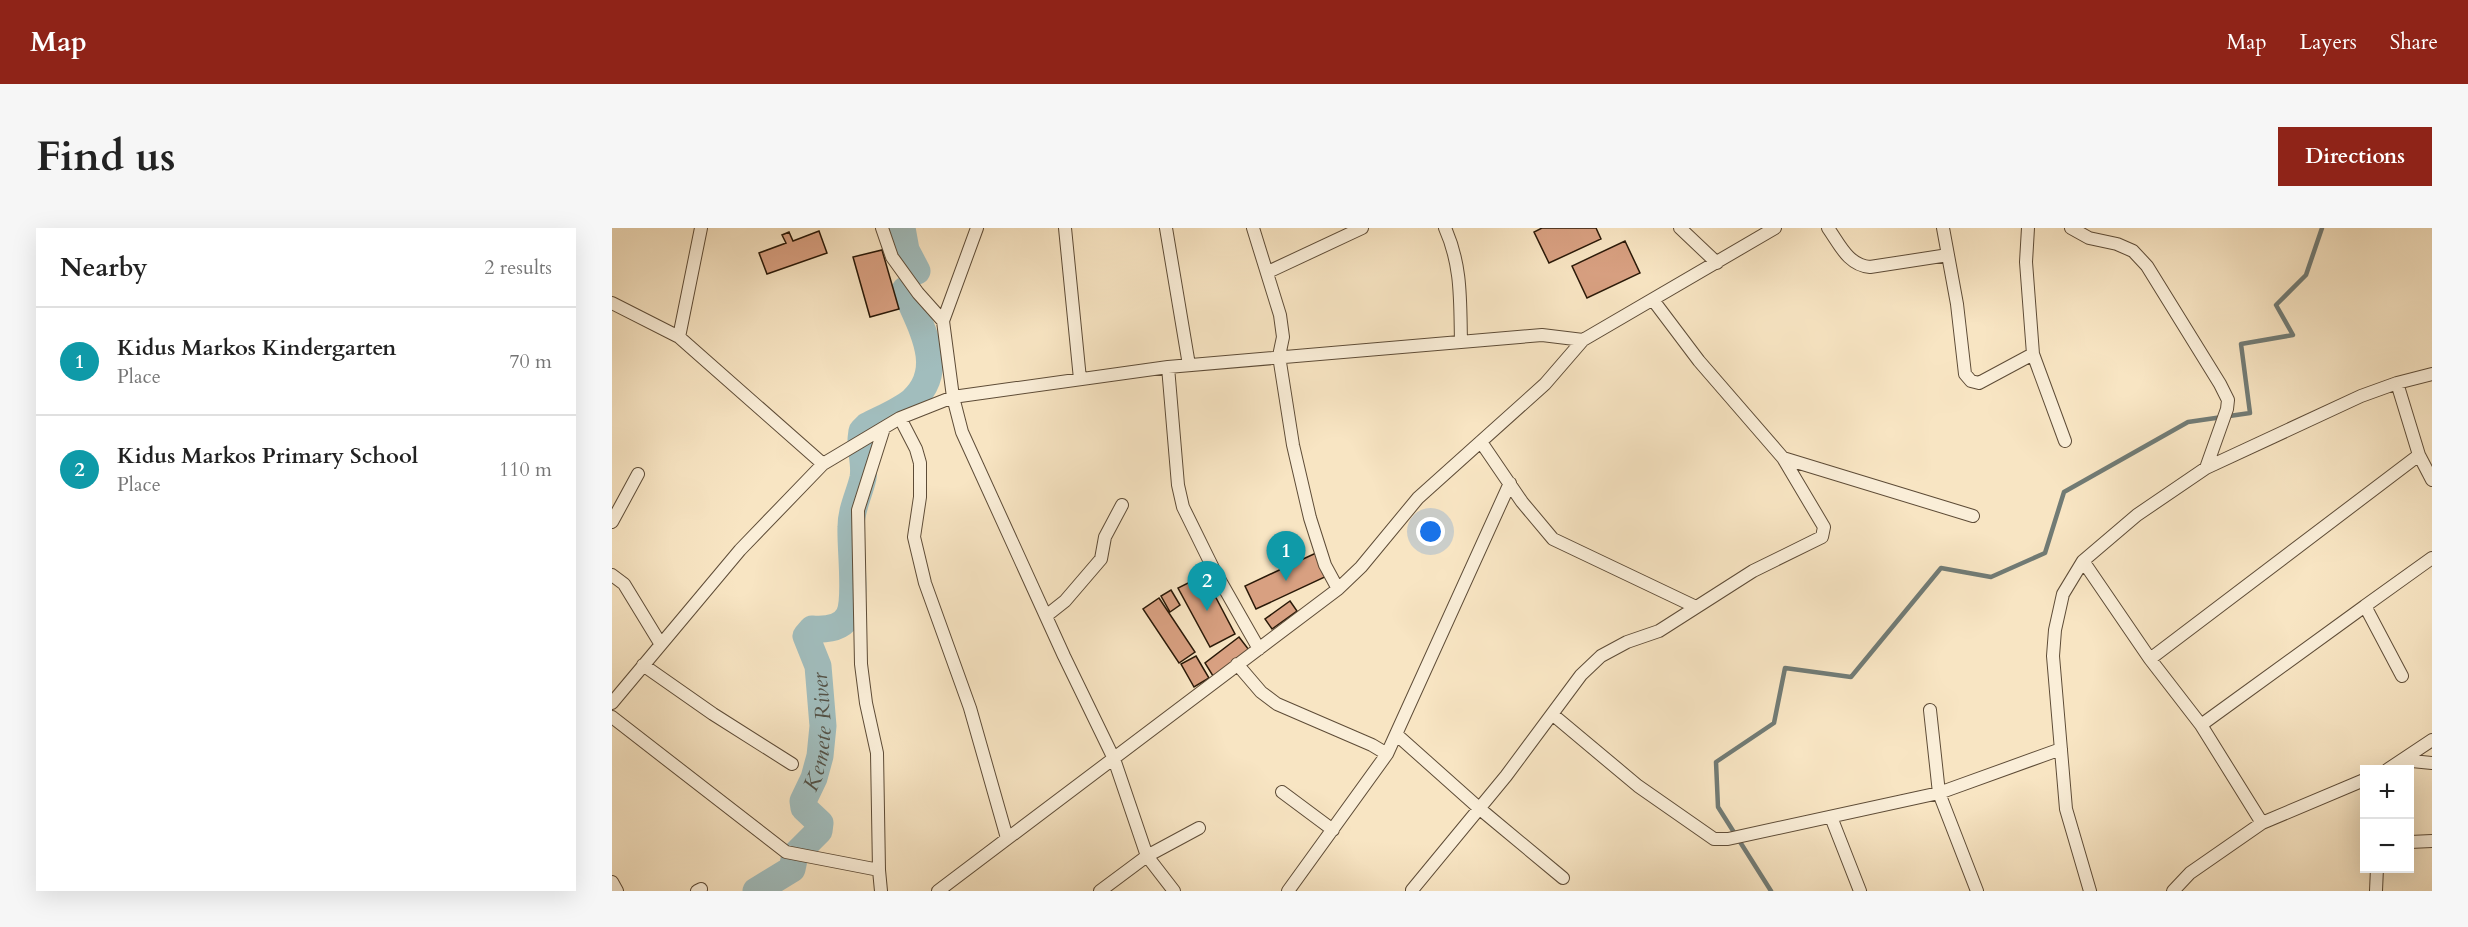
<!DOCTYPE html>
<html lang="en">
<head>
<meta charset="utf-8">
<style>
  body { margin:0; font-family:Cardo,serif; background:#f6f6f6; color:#222 }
  .controls { position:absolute; right:18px; bottom:18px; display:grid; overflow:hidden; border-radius:0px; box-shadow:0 6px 24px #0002 }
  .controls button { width:54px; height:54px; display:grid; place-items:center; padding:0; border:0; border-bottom:2px solid #e0e0e0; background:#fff; color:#222; font:30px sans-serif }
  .you { position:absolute; left:819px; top:304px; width:21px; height:21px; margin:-15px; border:4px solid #fff; border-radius:50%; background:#1a73e8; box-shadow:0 0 0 9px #1a73e833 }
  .badge { display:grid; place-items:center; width:39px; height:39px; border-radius:50%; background:#8f2418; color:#fff; font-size:20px; font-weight:700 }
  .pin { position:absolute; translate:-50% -50px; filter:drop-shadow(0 2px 3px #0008) }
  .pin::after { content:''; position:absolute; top:32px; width:21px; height:18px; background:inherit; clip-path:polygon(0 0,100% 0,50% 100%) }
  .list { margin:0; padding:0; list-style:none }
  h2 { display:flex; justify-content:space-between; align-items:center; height:78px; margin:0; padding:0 24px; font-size:26px }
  h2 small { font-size:20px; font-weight:400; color:#767676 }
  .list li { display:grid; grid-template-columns:39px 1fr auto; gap:18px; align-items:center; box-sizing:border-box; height:108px; padding:0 24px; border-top:2px solid #e0e0e0 }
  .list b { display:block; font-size:22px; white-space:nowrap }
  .list p { margin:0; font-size:20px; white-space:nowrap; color:#767676 }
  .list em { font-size:20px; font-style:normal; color:#767676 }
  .map { position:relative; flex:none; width:1820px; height:663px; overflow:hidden; border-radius:0px }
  header { display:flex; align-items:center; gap:36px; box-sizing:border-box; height:84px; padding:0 30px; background:#8f2418; color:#fff }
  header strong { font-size:28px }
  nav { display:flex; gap:33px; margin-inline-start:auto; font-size:21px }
  .intro { display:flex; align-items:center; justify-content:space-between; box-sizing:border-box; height:144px; padding:0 36px }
  h1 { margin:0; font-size:42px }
  .button { padding:15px 27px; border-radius:0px; background:#8f2418; color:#fff; font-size:21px; font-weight:700 }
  main { display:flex; gap:36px; padding:0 36px }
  aside { flex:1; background:#fff; border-radius:0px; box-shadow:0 6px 24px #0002 }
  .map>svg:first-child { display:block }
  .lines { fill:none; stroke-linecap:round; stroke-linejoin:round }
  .stream { stroke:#717b75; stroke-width:4.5 }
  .river { stroke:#a1bdbd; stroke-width:27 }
  .building { fill:#d8a081; stroke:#2a1908; stroke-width:1.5 }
  .street-casing { stroke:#5e4c37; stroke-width:14 }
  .street { stroke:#faeed8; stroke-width:12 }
  .labels { text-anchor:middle; stroke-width:6; stroke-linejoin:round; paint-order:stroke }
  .water-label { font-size:22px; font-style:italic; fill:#545247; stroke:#faeed8 }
</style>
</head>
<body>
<header>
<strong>Map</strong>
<nav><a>Map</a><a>Layers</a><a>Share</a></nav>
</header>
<div class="intro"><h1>Find us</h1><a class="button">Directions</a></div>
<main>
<aside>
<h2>Nearby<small>2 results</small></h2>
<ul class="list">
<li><span class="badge" style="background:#0f9aa8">1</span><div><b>Kidus Markos Kindergarten</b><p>Place</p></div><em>70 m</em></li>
<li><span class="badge" style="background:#0f9aa8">2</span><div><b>Kidus Markos Primary School</b><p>Place</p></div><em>110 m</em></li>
</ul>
</aside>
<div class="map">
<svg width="1820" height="663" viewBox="0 0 1820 663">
  <rect width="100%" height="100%" fill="#f8e5c3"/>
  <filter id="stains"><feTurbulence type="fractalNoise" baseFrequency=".00333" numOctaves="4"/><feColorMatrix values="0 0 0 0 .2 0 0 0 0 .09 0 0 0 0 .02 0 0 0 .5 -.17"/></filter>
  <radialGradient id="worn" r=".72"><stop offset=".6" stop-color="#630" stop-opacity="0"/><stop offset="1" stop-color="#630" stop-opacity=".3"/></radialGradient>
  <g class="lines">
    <path class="stream" d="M1159 663 1106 579 1104 534 1162 495 1173 440 1239 449 1329 340 1379 349 1433 325 1452 264 1576 194 1638 185 1629 116 1681 107 1664 77 1694 47 1710 0"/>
    <g class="river">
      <path d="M290 0 294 22 305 43"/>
      <path d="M249 211 250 203 255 198C270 190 288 183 300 173 336 141 308 98 293 62"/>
      <path id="s1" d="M144 663 180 641 183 627 207 603 208 595 192 580 191 573 202 550 208 528 211 498 206 438 194 408 200 401C214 402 230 401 237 387 245 371 238 320 239 299 239 281 247 267 251 250 253 239 250 228 249 217"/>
    </g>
  </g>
  <path class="building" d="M930 0H984L989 11 937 35 922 4Z
    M207 3 215 25 155 46 147 25 174 15 170 7 177 4 181 13Z
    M1013 13 1028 45 975 70 960 38Z
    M270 22 287 81 258 89 241 29Z
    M704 325 715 348 644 381 633 358Z
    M592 347 623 406 598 419 566 360Z
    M559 362 568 377 558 384 549 368Z
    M547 370 583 424 567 435 531 381Z
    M678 373 685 383 660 401 653 391Z
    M627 409 637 422 601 448 593 435Z
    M584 428 597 450 582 459 569 436Z"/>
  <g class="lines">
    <g class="street-casing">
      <path id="street" d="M270 0 280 29 306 65 331 93 341 169 350 204 452 428 502 531 535 628 562 663
        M453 0 468 151
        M554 0 577 137
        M641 0 668 87 671 109 667 128 681 217 698 290 713 337 726 361
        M833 0C850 38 848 73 849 114
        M1068 0 1105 35
        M1216 0C1228 17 1236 37 1258 39L1336 27
        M1331 0 1345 76 1353 146 1359 153 1367 155 1421 126
        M1416 0 1414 34 1421 126 1453 213
        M1459 0 1477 10 1505 16 1521 23 1535 38 1608 156 1616 172 1615 181 1594 240
        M656 44 750 0
        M1041 72 1087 133 1171 230 1361 288
        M0 75 67 109 211 236
        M331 93 365 0
        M67 109 89 0
        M556 139 566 257 571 279 602 342 647 421
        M1785 155 1807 227 1820 252
        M288 190 304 221 308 235V269L302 309 313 355 358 480 395 610
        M869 214 910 274 941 311 1084 379
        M0 294 26 246
        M1471 333 1538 431 1807 227
        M0 347 12 356 48 415
        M434 388 453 373 489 331 493 309 510 277
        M1538 431 1589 497
        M625 436 649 464 665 476 760 517 775 526
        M31 437 101 486 180 536
        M1790 448 1753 378 1820 330
        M0 475 128 322 211 236 288 190 341 169 556 139 930 107 971 112 1163 0
        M1318 482 1327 565 1365 663
        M940 486 1026 558 1102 611H1116L1327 565 1449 521
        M0 489 174 624 267 642 265 525 254 475 249 436 246 282 272 200
        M785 507 868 581 951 650
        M1790 532 1820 535
        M1775 542 1820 512
        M670 564 721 602
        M1219 589 1248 663
        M1650 595 1589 497 1753 378
        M1798 614 1820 613
        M267 642 269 663
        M0 654 5 663
        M800 662 894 548 969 447 989 428 1015 414 1047 403 1141 343 1210 309 1212 299 1171 230
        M85 663 89 661
        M326 663 726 361 749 339 806 270 933 156 971 112
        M488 663 535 628 587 600
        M676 663 775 526 898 255
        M1478 663 1454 581 1441 428 1443 402 1451 366 1471 333 1525 287 1594 240 1749 168 1785 155 1820 146
        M1561 663 1578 645 1650 595 1752 552
        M1764 663 1765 640"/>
    </g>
    <use href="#street" class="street"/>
  </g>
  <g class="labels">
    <g class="water-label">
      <text dy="8" stroke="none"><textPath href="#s1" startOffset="200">Kemete River</textPath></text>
    </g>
  </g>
  <rect width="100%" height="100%" filter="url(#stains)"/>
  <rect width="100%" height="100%" fill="url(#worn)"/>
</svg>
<div class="controls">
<button>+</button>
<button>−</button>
</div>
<div class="you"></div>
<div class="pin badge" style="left:674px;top:353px;background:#0f9aa8">1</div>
<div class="pin badge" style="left:595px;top:383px;background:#0f9aa8">2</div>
</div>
</main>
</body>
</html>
